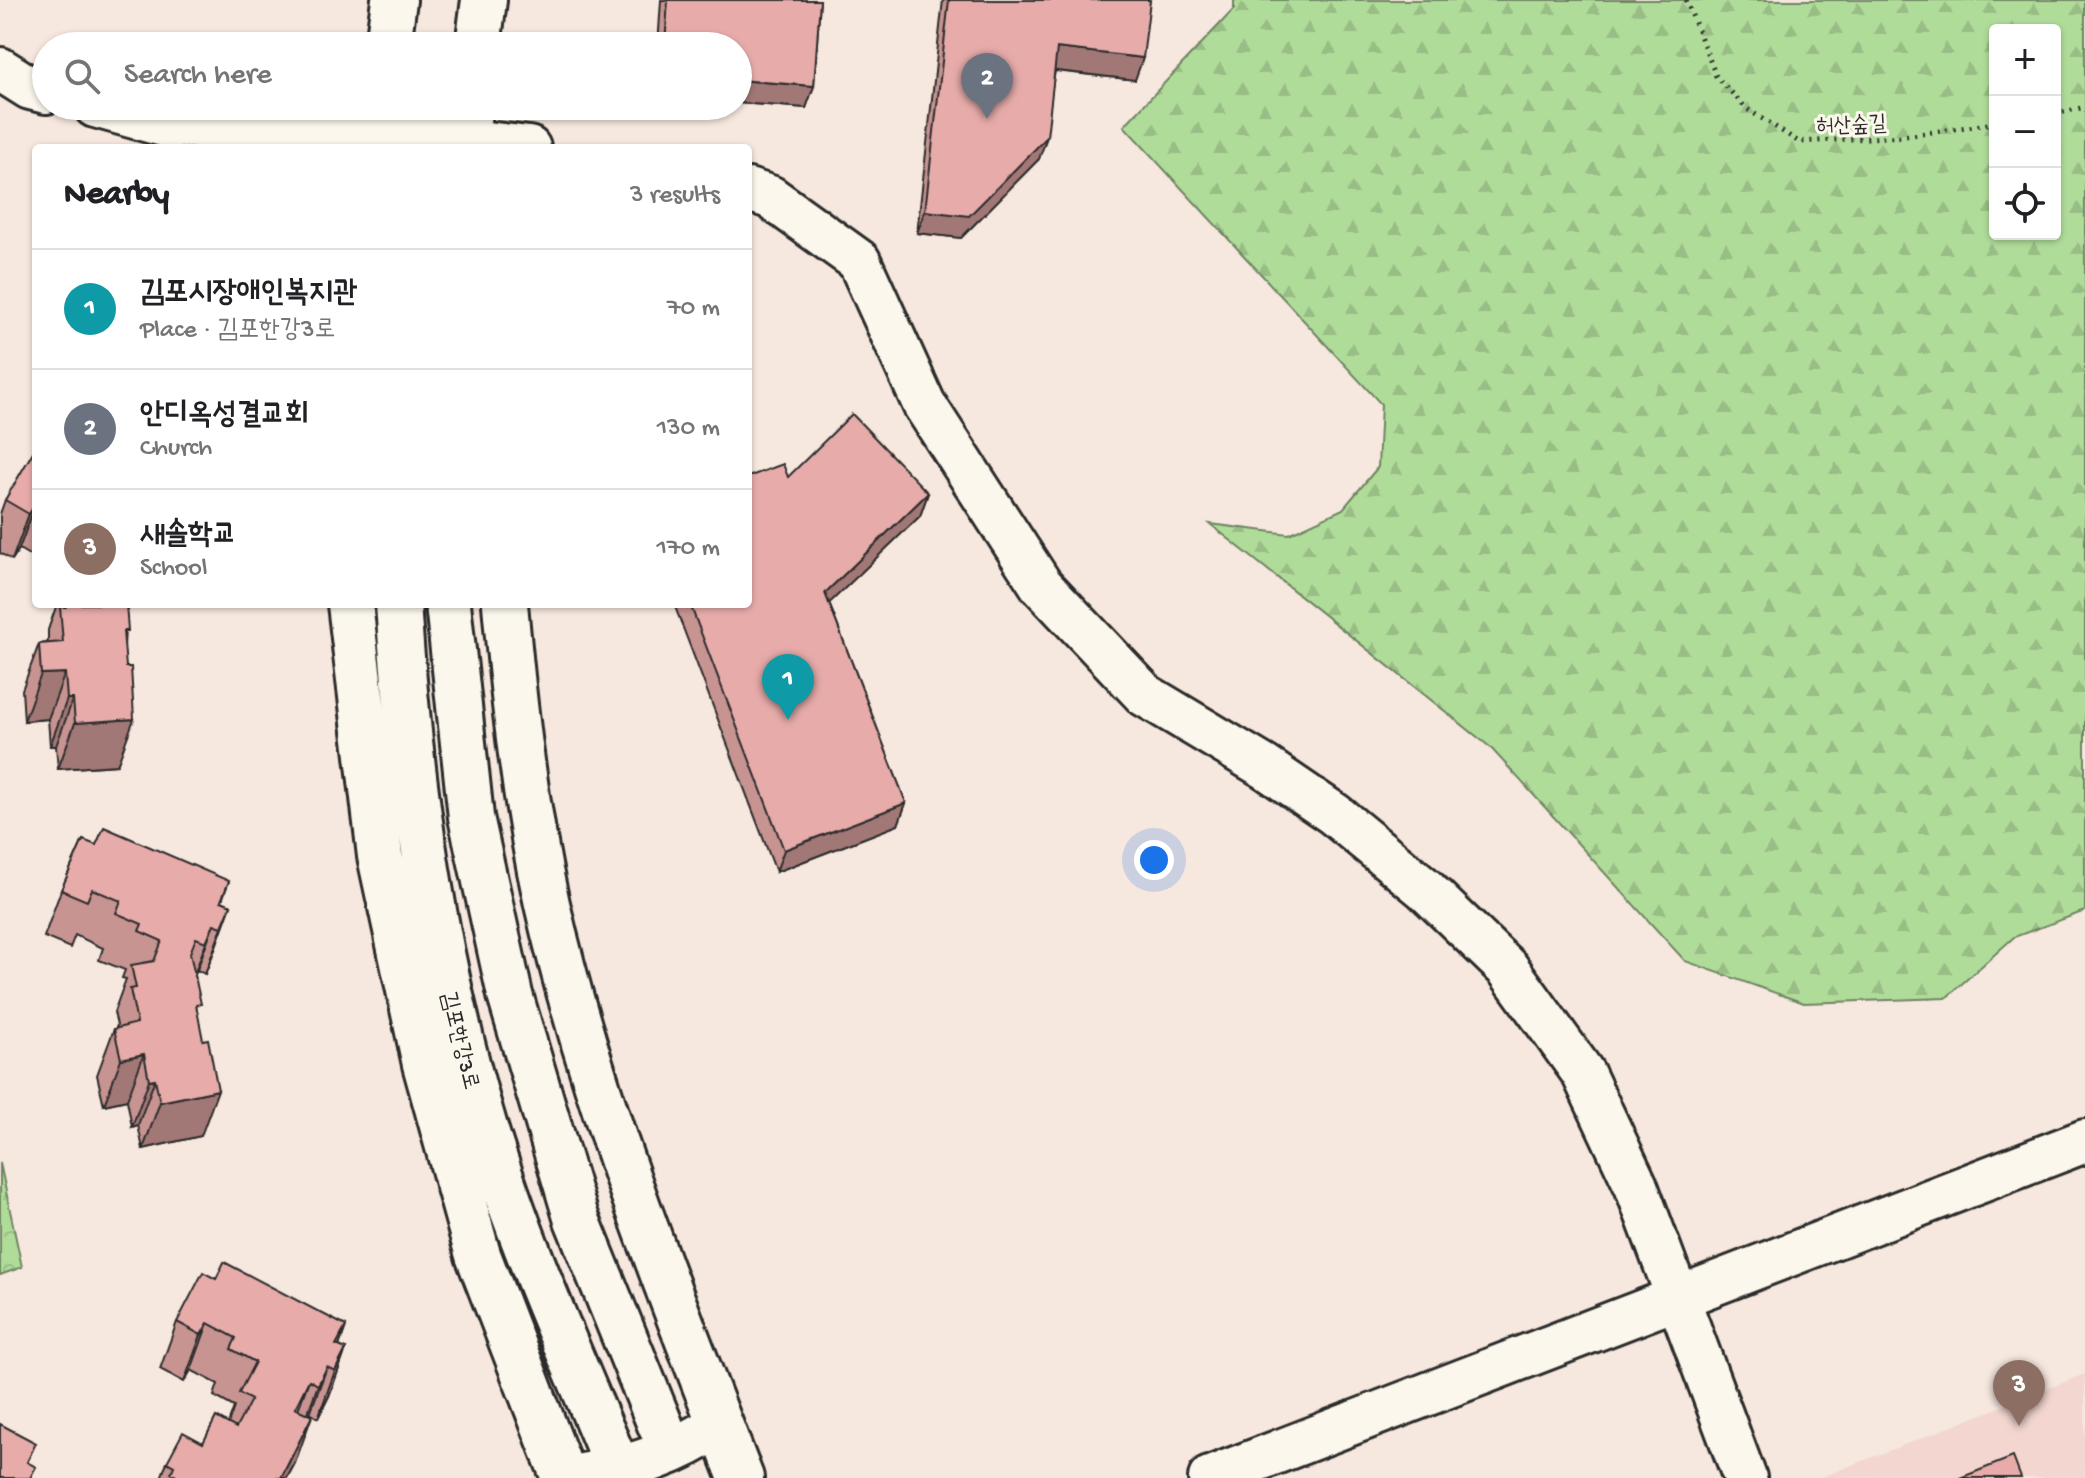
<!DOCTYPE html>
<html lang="en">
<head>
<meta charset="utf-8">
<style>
  body { margin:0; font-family:"Gochi Hand","Poor Story",sans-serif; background:#f2f2f2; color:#202124 }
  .controls { position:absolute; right:24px; top:24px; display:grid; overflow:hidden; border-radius:8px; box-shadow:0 2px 6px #0004 }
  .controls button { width:72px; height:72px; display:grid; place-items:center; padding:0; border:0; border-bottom:2px solid #e0e0e0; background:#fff; color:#202124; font:40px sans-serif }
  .you { position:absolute; left:1154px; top:860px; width:28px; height:28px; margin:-20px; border:6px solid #fff; border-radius:50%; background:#1a73e8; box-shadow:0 0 0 12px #1a73e833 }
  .badge { display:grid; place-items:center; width:52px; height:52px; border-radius:50%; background:#d1495b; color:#fff; font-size:26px; font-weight:700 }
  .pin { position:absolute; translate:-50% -66px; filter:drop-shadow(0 2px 4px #0008) }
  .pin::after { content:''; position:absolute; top:42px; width:28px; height:24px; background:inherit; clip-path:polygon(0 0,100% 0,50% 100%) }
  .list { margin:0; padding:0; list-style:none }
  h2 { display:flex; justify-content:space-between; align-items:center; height:104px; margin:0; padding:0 32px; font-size:34px }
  h2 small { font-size:26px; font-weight:400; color:#757577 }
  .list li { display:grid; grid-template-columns:52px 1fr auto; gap:24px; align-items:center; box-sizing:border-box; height:120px; padding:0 32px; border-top:2px solid #e0e0e0 }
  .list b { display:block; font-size:30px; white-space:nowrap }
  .list p { margin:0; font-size:26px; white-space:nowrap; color:#757577 }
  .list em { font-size:26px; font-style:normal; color:#757577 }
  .icon { flex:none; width:44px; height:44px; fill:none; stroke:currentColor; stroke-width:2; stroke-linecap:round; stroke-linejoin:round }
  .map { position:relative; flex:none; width:2085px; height:1478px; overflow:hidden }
  .search { position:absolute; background:#fff; box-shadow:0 2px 6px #0004; left:32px; top:32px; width:720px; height:88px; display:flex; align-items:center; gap:20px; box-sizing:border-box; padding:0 28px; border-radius:44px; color:#757577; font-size:30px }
  .panel { position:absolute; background:#fff; box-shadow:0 2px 6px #0004; left:32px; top:144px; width:720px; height:464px; border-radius:8px }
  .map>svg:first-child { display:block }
  .built { fill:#f2d6cf }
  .forest { fill:url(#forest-firs); stroke:#6e8462; stroke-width:2; fill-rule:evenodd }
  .park { fill:url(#park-crowns); stroke:#6e8462; stroke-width:2 }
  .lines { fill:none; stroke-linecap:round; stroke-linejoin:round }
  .minor-casing { stroke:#2b2b2b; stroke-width:48 }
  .tertiary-casing { stroke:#2b2b2b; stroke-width:50 }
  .path { stroke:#2b2b2b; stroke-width:5; stroke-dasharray:2 6; stroke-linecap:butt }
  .minor { stroke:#fbf7ec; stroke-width:42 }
  .tertiary { stroke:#fbf7ec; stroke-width:44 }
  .wall { fill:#c79492; stroke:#2b2b2b; stroke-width:2 }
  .shaded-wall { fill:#a27877; stroke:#2b2b2b; stroke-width:2 }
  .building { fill:#e7acaa; stroke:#2b2b2b; stroke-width:2 }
  .labels { text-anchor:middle; stroke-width:6; stroke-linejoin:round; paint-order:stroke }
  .street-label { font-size:22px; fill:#2b2b2b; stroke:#fbf7ec }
</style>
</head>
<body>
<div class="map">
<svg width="2085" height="1478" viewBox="0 0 2085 1478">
  <defs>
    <pattern id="forest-firs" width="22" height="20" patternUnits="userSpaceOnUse" patternTransform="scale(2)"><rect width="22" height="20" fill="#b0dc9a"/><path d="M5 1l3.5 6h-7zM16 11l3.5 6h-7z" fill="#98bd85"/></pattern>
    <pattern id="park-crowns" width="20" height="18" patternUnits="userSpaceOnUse" patternTransform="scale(2)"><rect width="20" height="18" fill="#b0dc9a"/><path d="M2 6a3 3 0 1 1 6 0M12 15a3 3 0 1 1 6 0" fill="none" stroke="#98bd85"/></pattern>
  </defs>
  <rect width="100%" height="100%" fill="#f7e8df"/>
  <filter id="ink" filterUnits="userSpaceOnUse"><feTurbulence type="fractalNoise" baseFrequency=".0125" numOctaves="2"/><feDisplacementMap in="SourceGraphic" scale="16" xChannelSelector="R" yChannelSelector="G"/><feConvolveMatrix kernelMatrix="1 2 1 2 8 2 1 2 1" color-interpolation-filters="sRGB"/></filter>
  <g filter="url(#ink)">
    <path class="built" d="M2085 1374V1478H1819Z"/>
    <path class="forest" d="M1234 0H2085V911L2014 937 1946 998 1804 1003 1685 961 1490 747 1210 524 1289 534 1343 509 1378 467 1381 404 1124 126 1234 9ZM1995 30H2055V234H1995Z"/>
    <path class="park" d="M0 1163 22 1267 0 1275Z"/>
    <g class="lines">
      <g class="minor-casing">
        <path id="minor" d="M0 69 30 88 46 92
          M95 106 167 126 377 130 529 148
          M748 190 770 197 859 261 924 404 1041 585 1145 695 1265 767 1334 814 1424 888 1508 969 1583 1073 1636 1186 1745 1478
          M1210 1478 2085 1141"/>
      </g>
      <g class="tertiary-casing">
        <path id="tertiary" d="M388 46 394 0
          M478 46 484 0
          M378 148 380 106
          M464 148 470 106
          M350 604 380 856 425 1064 478 1255 564 1478
          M398 604C410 782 434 957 485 1128 519 1240 567 1347 612 1455
          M448 604 471 817 510 995 576 1217 661 1427
          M505 604C514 705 525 805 547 904 592 1101 668 1290 741 1478
          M583 1476C635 1467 676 1454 720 1424"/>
      </g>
      <path class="path" d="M1686 0 1716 76 1747 109 1799 142 1905 136 1995 123
        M2055 114 2085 107"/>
      <use href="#minor" class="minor"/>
      <use href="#tertiary" class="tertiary"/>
    </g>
    <path class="wall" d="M661 0H820L814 86 806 108 738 103V46H658Z
      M943 0H1150L1135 80 1055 71 1039 159 961 238 917 233Z
      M36 454V559L19 549 12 560 0 553V514L5 500Z
      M788 477 928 493 920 516 829 603 906 803 898 825 776 872 674 604H748Z
      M57 604H132L126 613 117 765 58 769 56 746H50L48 719 24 721 22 690 39 644 47 643 48 640V630Z
      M83 840 231 905 205 974 197 970 194 975 197 1013 201 1136 143 1149 138 1125 132 1127 127 1100 104 1105 97 1075 114 1029 116 1028 117 1025 114 1012 126 979 122 978 125 970 99 960 103 948 75 935 70 948 44 937 61 890Z
      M216 1279 346 1326 339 1346 346 1349 329 1396 318 1418 310 1413 309 1415 295 1463 287 1478H161L167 1462 203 1443 228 1424 234 1407 214 1396 218 1384 191 1370 184 1382 160 1369 177 1322Z"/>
    <path class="shaded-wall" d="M1057 48 1143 58 1135 80 1049 70Z
      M738 80 814 86 806 108 738 103Z
      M1047 137 1039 159 961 238 917 233 925 211Z
      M928 493 920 516 817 615 825 593Z
      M36 503 19 549 12 560 29 514Z
      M65 673 48 719 24 721 41 674Z
      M67 699H73L56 746H50Z
      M134 719 117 765 58 769 75 723Z
      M906 803 898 825 776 872 784 850Z
      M229 881 197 970 189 989 206 942Z
      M231 905 214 952 205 974 222 927Z
      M144 1054 127 1100 104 1105 121 1059Z
      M155 1079 138 1125 132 1127 149 1080Z
      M218 1090 201 1136 143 1149 160 1102Z
      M208 1323 191 1370 184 1382 201 1335Z
      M346 1326 331 1369 336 1345Z
      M346 1349 329 1396 318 1418 335 1371Z
      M327 1367 310 1413 301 1431 318 1385Z
      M309 1380 292 1426 295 1408Z
      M312 1416 295 1463 287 1478H281Z"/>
    <path class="building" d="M668 0H820L814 86 738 80V46H665Z
      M949 0H1150L1143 58 1057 48 1047 137 969 216 925 211Z
      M852 414 928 493 825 593 906 803 784 850 690 604H748V477L783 464 788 477Z
      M33 452 36 454V503L29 514 5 500Z
      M66 604H126L128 631H123L126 667H131L134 719 75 723 73 699H67L65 673 41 674 39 644 63 642 60 607H66Z
      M104 827 229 881 221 901 231 905 222 927 214 924 206 942 196 938 190 953 201 1004 196 1005 203 1040 208 1039 218 1090 160 1102 155 1079 149 1080 144 1054 121 1059 114 1029 137 1023 130 989 136 988 131 965 154 961 162 941 139 931 142 924 116 913 121 901 92 889 87 901 61 890 83 840 96 845Z
      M224 1262 346 1326 336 1345 346 1349 335 1371 327 1367 318 1385 309 1380 295 1408 312 1416 281 1478H180L171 1473 174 1466 167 1462 183 1432 203 1443 216 1417 236 1428 251 1400 239 1393 255 1362 231 1349 236 1338 208 1323 201 1335 177 1322 203 1272 216 1279Z
      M0 1424 36 1443 27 1462 36 1467 30 1478H0Z
      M2013 1457 2021 1478H1960Z"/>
  </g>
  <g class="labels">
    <g class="street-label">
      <text transform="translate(1851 123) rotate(-3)" y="8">허산숲길</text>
      <text transform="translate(462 1040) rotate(76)" y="8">김포한강3로</text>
    </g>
  </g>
</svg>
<div class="controls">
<button>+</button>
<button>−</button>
<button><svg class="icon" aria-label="locate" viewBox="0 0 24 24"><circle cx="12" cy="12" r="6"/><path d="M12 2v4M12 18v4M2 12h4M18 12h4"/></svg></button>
</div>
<div class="you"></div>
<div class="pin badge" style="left:788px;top:720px;background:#0f9aa8">1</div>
<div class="pin badge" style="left:987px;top:119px;background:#6b7280">2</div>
<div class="pin badge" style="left:2019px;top:1426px;background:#8d6e63">3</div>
<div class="search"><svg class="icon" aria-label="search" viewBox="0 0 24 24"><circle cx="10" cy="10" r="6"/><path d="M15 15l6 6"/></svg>Search here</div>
<section class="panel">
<h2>Nearby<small>3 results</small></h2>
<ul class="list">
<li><span class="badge" style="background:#0f9aa8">1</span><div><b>김포시장애인복지관</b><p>Place · 김포한강3로</p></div><em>70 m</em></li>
<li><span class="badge" style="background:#6b7280">2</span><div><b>안디옥성결교회</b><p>Church</p></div><em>130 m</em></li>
<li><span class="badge" style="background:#8d6e63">3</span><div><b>새솔학교</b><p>School</p></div><em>170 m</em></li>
</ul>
</section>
</div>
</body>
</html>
